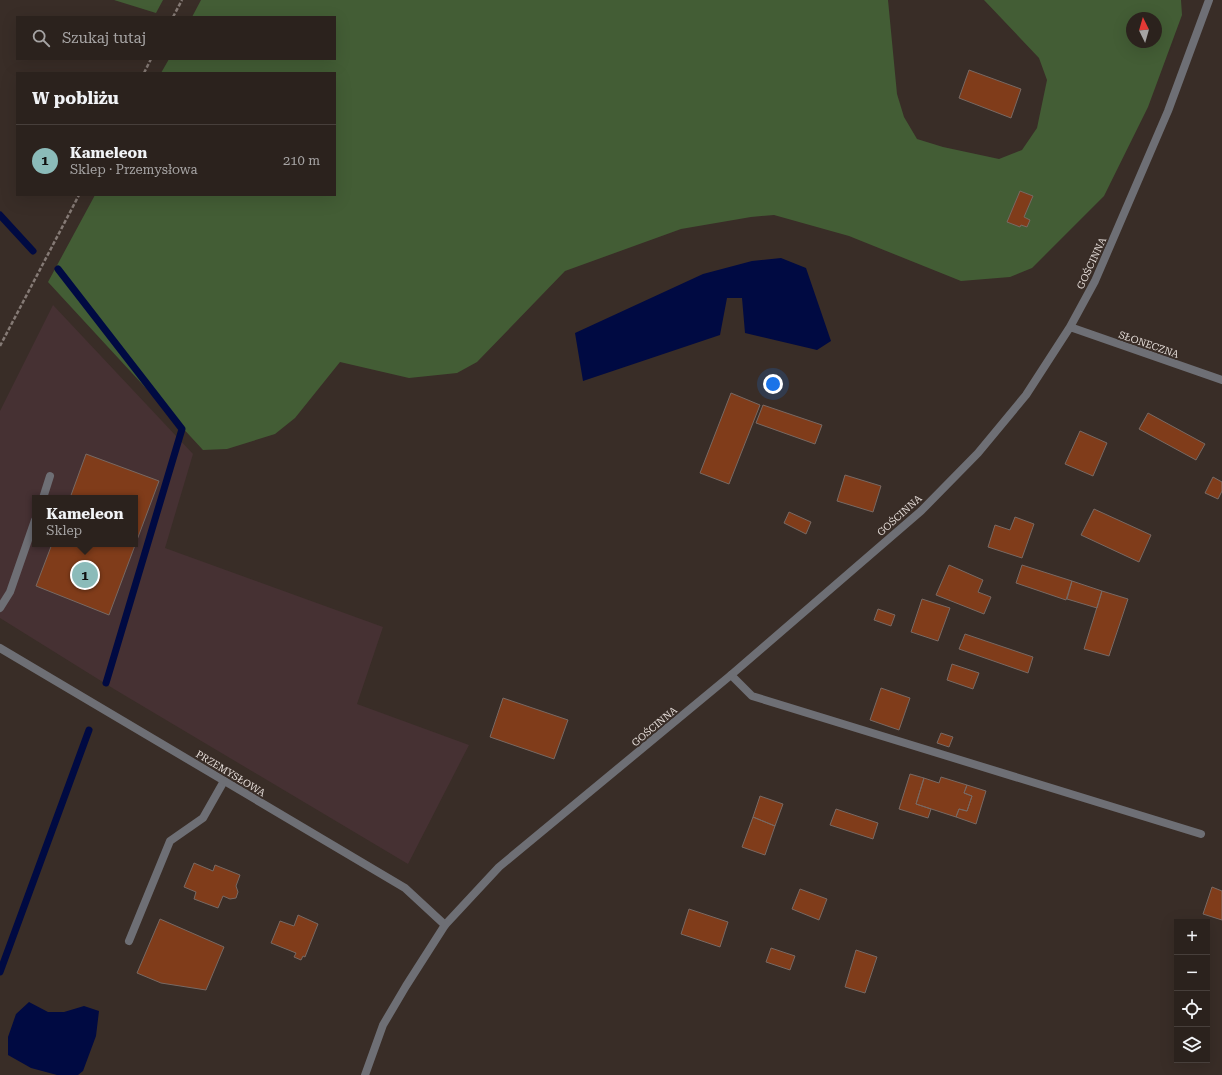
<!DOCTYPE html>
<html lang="pl">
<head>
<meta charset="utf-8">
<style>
  body { margin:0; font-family:"Roboto Serif",serif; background:#332a26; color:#f1f3f6 }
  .controls { position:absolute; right:12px; bottom:12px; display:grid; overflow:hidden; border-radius:0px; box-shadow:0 4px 16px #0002 }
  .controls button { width:36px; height:36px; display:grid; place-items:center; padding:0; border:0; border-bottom:1px solid #473f3b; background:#2b221d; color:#f1f3f6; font:20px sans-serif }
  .compass { position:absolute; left:1126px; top:12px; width:36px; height:36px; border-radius:50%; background:#2b221d; box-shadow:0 4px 16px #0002; rotate:355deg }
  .you { position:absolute; left:773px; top:384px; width:14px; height:14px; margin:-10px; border:3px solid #fff; border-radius:50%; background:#1a73e8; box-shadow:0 0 0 6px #1a73e833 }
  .badge { display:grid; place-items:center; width:26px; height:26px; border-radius:50%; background:#8bbbb9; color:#111; font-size:13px; font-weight:700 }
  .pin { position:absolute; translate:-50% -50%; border:2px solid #fff; box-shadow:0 1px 4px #0006 }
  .popup { position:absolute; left:32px; top:495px; width:106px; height:52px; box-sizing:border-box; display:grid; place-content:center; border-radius:0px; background:#2b221d; filter:drop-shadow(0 1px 3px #0005); font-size:13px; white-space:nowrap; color:#a6a4a4 }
  .popup b { font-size:15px; color:#f1f3f6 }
  .popup::after { content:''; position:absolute; left:50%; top:100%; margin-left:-8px; border:8px solid transparent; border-top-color:#2b221d }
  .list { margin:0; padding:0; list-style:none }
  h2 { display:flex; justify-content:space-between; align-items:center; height:52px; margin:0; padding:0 16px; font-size:17px }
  h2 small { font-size:13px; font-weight:400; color:#a6a4a4 }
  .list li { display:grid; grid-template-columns:26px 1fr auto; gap:12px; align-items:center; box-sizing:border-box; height:72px; padding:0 16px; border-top:1px solid #473f3b }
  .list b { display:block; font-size:15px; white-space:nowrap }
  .list p { margin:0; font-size:13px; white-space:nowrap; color:#a6a4a4 }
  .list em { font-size:13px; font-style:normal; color:#a6a4a4 }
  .icon { flex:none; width:22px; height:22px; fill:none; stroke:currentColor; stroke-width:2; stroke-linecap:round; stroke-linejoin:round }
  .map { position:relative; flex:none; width:1222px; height:1075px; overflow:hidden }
  .search { position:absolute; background:#2b221d; box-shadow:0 4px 16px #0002; left:16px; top:16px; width:320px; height:44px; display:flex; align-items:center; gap:10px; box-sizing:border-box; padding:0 14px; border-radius:0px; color:#a6a4a4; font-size:15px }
  .panel { position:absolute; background:#2b221d; box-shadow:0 4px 16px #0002; left:16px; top:72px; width:320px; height:124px; border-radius:0px }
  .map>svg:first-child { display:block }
  .industrial { fill:#463133; fill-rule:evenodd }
  .green { fill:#435d35; fill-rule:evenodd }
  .water { fill:#000a42 }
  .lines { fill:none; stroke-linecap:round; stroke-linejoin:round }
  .stream { stroke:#000a42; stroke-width:7 }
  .building { fill:#803c1a; stroke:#786963 }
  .path { stroke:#857a75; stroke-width:2.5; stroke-dasharray:4 2; stroke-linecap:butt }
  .service { stroke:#6e6f75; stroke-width:8 }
  .minor { stroke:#6e6f75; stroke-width:8 }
  .tertiary { stroke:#6e6f75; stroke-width:8 }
  .labels { text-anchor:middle; stroke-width:4; stroke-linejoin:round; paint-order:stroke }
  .street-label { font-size:10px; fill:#e5ddd9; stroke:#392d27 }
</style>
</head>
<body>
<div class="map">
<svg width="1222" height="1075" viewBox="0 0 1222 1075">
  <rect width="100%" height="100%" fill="#392d27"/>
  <path class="industrial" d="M53 305 193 454 165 548 383 627 357 704 469 745 408 864 114 689 0 618V411ZM35 498H135V544H35Z"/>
  <path class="green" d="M114 0H163L156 13Z
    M201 0H888L897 94 904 117 917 139 943 147 999 159 1022 150 1037 128 1047 80 1039 58 984 0H1181L1182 15 1148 107 1104 196 1032 268 1010 277 961 281 849 236 774 215 751 217 681 229 565 271 477 362 457 373 409 378 340 362 295 418 275 434 227 449 203 450 48 282 95 195H335V73H161L169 59H335V17H192ZM1132 18H1156V42H1132Z"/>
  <path class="water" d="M781 258 806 268 831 341 817 350 745 333 742 298H727L720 335 583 381 575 333 703 274 752 261Z
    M29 1002 48 1012H64L84 1006 99 1011 96 1036 83 1071 78 1075H57L31 1068 8 1055V1037L16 1014Z"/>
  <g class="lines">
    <path class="stream" d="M0 215 33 251
      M58 269 182 429 106 683
      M0 972 89 730"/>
  </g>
  <path class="building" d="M969 70 1021 89 1011 118 959 98Z
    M1020 191 1033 196 1024 217 1030 220 1027 227 1021 225 1020 227 1007 222Z
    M731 393 760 405 729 484 700 473Z
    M763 405 822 425 815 444 756 423Z
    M1148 413 1205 444 1196 460 1139 429Z
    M1080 431 1107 443 1093 476 1065 464Z
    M86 454 159 481 109 615 36 586 52 544H135V498H70Z
    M845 475 881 486 873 512 837 501Z
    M1213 477 1222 482V491L1218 499 1205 493Z
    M1094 509 1151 535 1139 562 1081 535Z
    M789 512 811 522 806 534 784 523Z
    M1015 517 1034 524 1022 558 988 547 995 525 1010 530Z
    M949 565 983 580 978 592 991 597 984 614 936 595Z
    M1022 565 1072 581 1066 600 1016 583Z
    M1072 581 1102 591 1097 608 1067 599Z
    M1102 591 1128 599 1109 656 1084 649Z
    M922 599 950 608 938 641 911 632Z
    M878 609 895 615 891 626 874 620Z
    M965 634 1033 657 1028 673 959 649Z
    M952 664 979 673 973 689 947 680Z
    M881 688 910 698 899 730 870 720Z
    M503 698 568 720 554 759 490 737Z
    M941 733 953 737 949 747 937 743Z
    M910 774 924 778 916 804 931 809 928 818 899 809Z
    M941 777 967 785 964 793 972 796 967 811 959 809 956 817 916 804 924 778 939 783Z
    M967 785 986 791 976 824 956 817 959 809 967 811 972 796 964 793Z
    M760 796 783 804 775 826 753 817Z
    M836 809 878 823 873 839 830 825Z
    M753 817 775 826 765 855 742 847Z
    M194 863 213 871 215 865 240 875 236 886 238 892 236 898 230 899 223 896 218 908 194 899 196 892 184 887Z
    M1212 887 1222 891V920L1203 914Z
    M800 889 827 899 819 920 792 909Z
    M689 909 728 922 720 947 681 934Z
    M298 915 318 924 305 957 303 956 301 960 294 957 296 953 271 943 280 921 294 926Z
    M160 919 224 947 206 990 161 983 137 973Z
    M771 948 795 956 790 970 766 962Z
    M856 950 877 957 865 993 845 987Z"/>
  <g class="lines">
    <path class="path" d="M173 17 182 0
      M144 73 151 59
      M0 346 79 195"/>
    <path class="service" d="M43 498 50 476
      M0 608 10 592 35 520
      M731 675 752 696 1201 834
      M129 941 170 841 203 818 224 781"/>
    <path class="minor" d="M1070 327 1222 380
      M445 925 499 867 731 675 921 511 978 453 1026 395 1070 327 1095 281 1168 111 1209 0"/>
    <path class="tertiary" d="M0 648 405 888 445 925 406 986 383 1025 365 1075"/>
  </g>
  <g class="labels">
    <g class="street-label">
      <text transform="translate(1091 263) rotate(-65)" y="4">GOŚCINNA</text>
      <text transform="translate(1149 344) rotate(19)" y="4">SŁONECZNA</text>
      <text transform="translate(899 515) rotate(-42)" y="4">GOŚCINNA</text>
      <text transform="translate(654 726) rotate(-40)" y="4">GOŚCINNA</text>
      <text transform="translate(231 773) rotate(31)" y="4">PRZEMYSŁOWA</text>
    </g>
  </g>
</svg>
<div class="controls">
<button>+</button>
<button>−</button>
<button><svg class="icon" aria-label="locate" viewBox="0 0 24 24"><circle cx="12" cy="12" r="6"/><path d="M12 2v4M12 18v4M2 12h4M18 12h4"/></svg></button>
<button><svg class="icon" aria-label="layers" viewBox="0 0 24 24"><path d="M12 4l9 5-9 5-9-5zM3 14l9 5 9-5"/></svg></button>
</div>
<svg class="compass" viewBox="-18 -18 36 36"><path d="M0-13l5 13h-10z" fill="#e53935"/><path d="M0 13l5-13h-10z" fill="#a6a4a4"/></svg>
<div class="you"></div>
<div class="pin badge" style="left:85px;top:575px">1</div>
<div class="popup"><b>Kameleon</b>Sklep</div>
<div class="search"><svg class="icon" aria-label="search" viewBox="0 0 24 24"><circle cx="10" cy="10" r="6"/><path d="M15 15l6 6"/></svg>Szukaj tutaj</div>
<section class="panel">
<h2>W pobliżu<small></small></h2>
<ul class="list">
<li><span class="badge">1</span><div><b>Kameleon</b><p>Sklep · Przemysłowa</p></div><em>210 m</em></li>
</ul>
</section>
</div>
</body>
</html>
